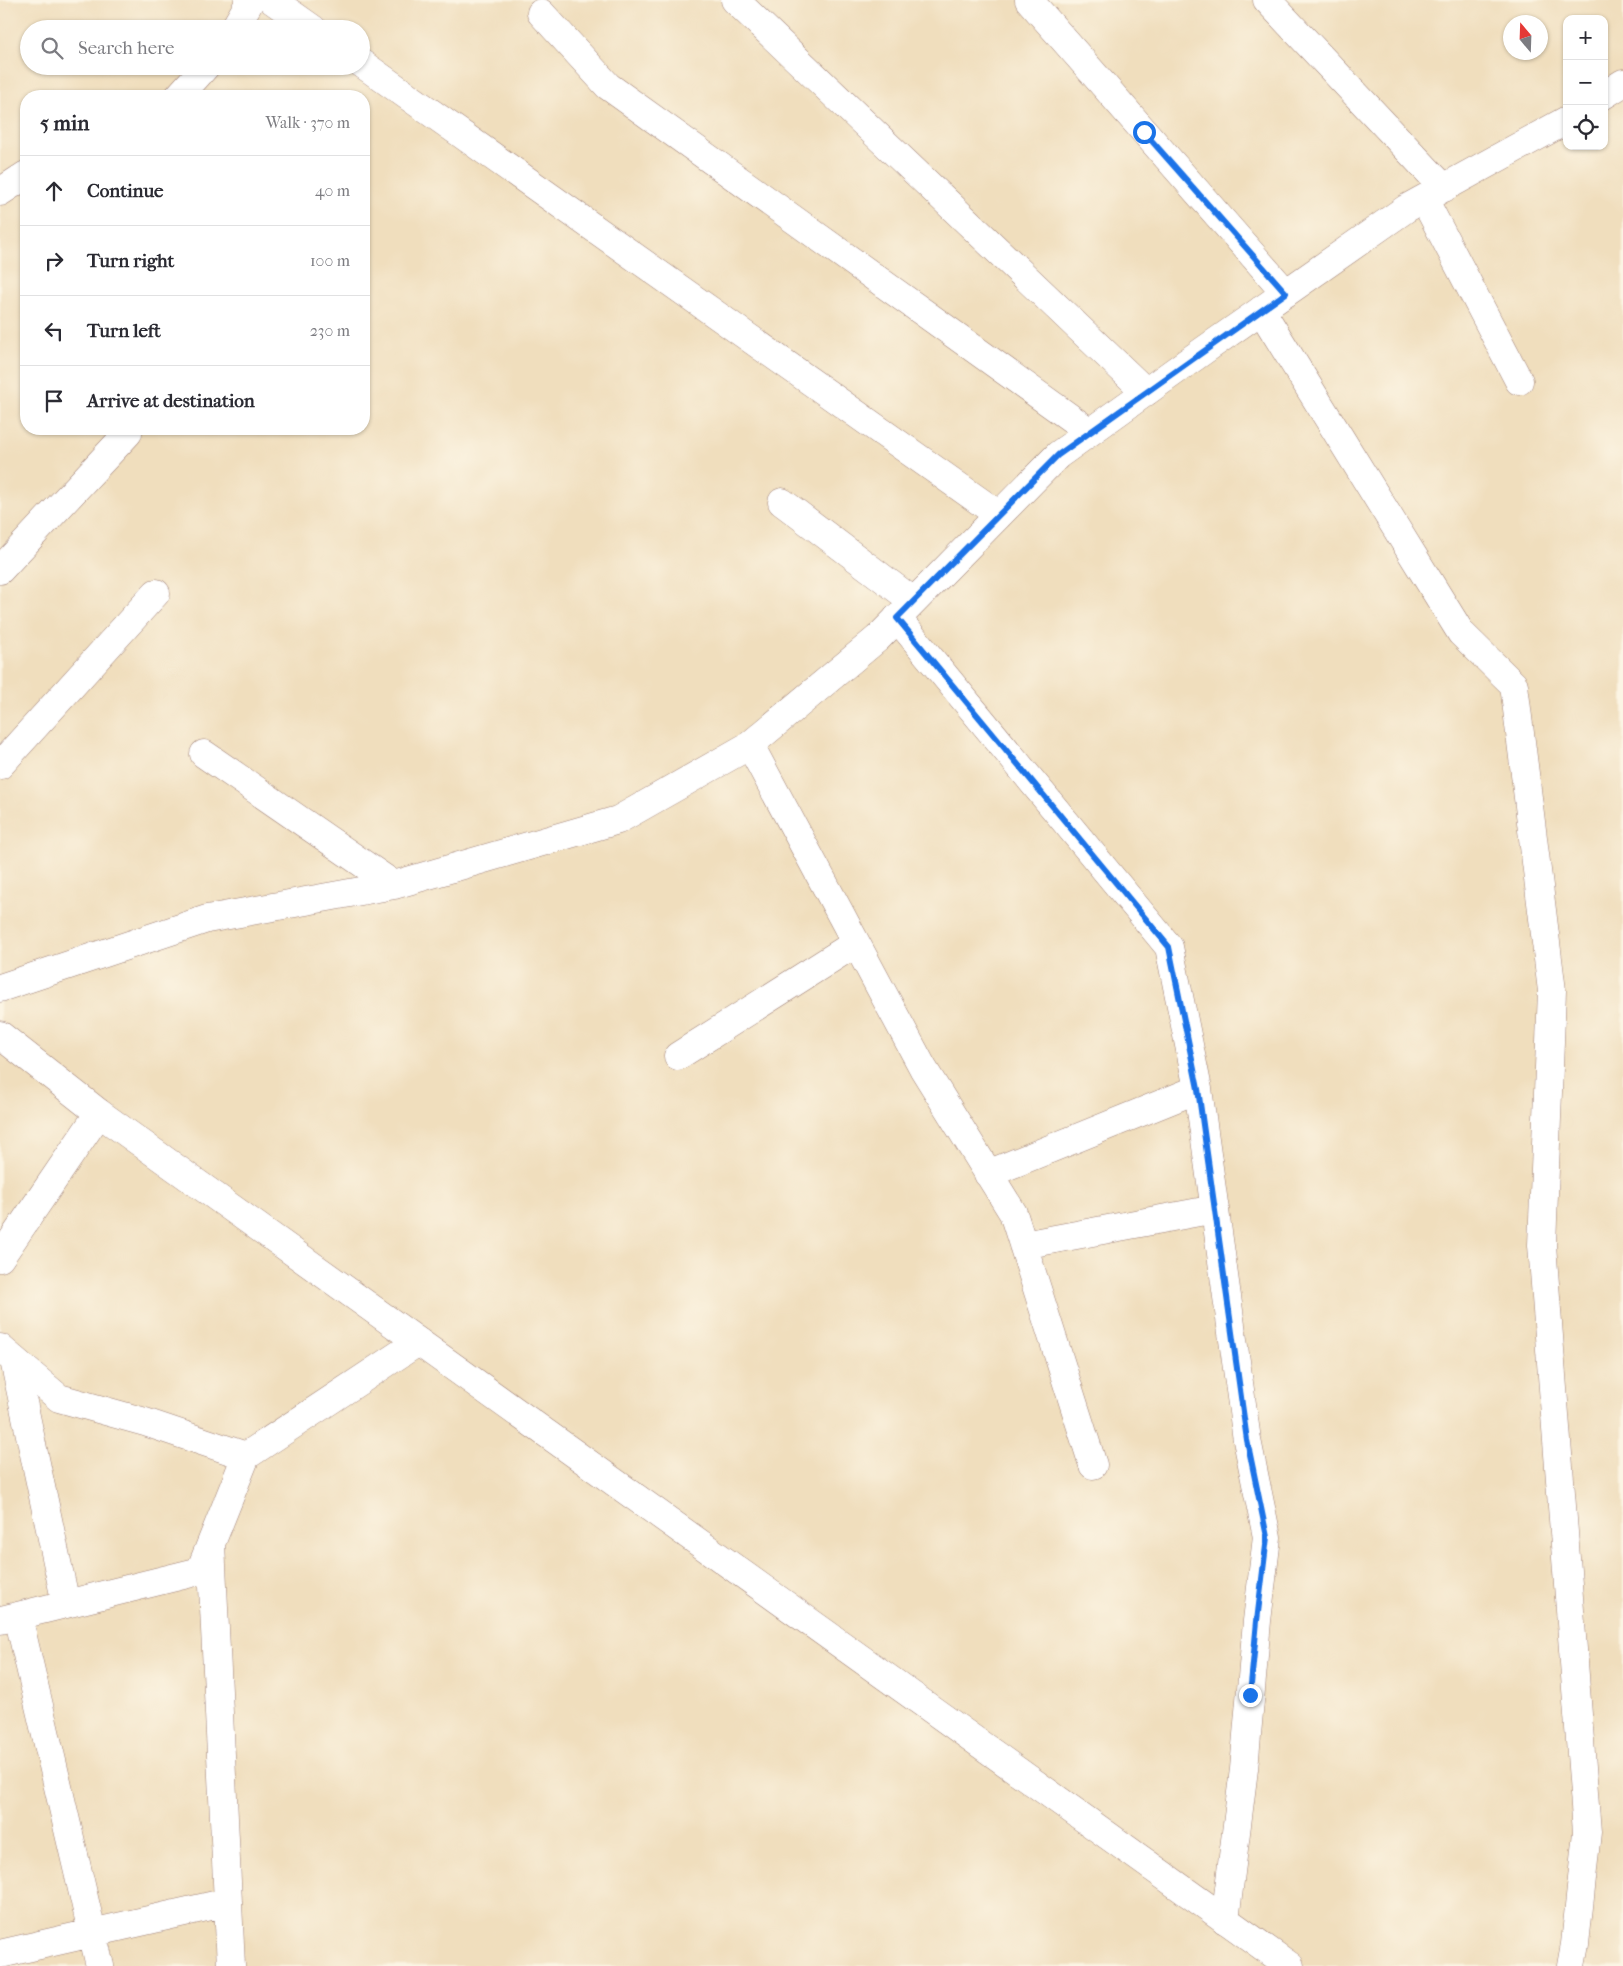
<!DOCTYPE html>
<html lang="en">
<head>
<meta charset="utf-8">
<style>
  body { margin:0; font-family:"IM FELL French Canon",serif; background:#f7f7f7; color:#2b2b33 }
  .controls { position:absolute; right:15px; top:15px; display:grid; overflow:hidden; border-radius:10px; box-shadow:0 1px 4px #0004 }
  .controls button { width:45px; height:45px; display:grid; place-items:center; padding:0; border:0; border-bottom:1px solid #e1e1e2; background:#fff; color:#2b2b33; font:25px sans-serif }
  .compass { position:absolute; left:1503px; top:15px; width:45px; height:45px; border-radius:50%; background:#fff; box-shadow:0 1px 4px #0004; rotate:341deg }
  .stop { position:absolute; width:15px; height:15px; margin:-11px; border:4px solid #1a73e8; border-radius:50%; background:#fff }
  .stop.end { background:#1a73e8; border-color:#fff; box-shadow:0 1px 5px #0008 }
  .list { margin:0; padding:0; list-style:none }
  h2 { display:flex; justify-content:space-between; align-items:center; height:65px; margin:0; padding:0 20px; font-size:21px }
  h2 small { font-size:16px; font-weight:400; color:#7c7c81 }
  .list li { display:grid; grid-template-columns:32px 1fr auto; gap:15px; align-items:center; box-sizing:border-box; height:70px; padding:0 20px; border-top:1px solid #e1e1e2 }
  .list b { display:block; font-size:19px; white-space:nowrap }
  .list em { font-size:16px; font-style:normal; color:#7c7c81 }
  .icon { flex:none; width:28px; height:28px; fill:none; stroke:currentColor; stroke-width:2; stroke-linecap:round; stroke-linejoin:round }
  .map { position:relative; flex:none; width:1623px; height:1966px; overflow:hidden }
  .search { position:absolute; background:#fff; box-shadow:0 1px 4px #0004; left:20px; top:20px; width:350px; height:55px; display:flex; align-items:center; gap:12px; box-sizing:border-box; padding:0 18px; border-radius:28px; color:#7c7c81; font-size:19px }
  .panel { position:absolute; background:#fff; box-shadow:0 1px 4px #0004; left:20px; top:90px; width:350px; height:345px; border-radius:20px }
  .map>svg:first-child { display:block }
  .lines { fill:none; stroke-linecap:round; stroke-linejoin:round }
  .minor-casing { stroke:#9d7e74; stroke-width:29 }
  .major-casing { stroke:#9d7e74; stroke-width:29 }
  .minor { stroke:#fff; stroke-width:28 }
  .major { stroke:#fff; stroke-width:28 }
  .route { stroke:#1a73e8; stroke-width:6 }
</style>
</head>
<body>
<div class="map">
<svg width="1623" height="1966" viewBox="0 0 1623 1966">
  <rect width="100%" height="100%" fill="#fcf5e5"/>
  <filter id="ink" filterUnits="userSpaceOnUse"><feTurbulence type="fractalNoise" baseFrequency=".02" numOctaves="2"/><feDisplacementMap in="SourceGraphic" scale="10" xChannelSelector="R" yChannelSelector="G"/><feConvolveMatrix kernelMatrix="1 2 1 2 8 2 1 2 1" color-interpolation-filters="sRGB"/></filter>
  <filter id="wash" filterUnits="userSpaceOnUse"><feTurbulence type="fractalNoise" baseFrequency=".0096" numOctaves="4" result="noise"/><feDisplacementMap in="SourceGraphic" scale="20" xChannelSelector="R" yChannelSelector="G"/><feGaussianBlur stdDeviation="1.12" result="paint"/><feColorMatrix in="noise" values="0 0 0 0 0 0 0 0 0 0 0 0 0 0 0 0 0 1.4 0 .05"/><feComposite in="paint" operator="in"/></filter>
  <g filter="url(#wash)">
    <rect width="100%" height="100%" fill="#f0debd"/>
  </g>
  <g filter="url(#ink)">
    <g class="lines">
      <g class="minor-casing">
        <path id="minor" d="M272 0 313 29
          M735 0 1146 392
          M1029 0 1286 293
          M1267 0 1444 188
          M541 13 608 86 1090 432
          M234 29 248 5V0
          M361 63 999 515
          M1604 95 1623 83
          M179 96 206 66
          M0 192 26 175
          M1424 199 1519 381
          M1261 310 1461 633 1514 685 1552 991 1542 1245 1587 1832 1575 1944 1571 1966
          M782 502 913 601
          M0 570 128 433
          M897 618 1169 947 1198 1089 1247 1440 1267 1537 1257 1621 1244 1769 1225 1920
          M750 745 923 1068 1013 1213 1093 1465
          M204 754 394 885
          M0 765 156 593
          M0 988 207 919 394 885 618 820 750 745 878 638 1058 455 1203 351 1407 208 1567 120
          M678 1056 856 943
          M988 1174 1198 1089
          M1023 1245 1215 1209
          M0 1258 99 1113
          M0 1348 59 1398 145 1422 246 1456 418 1342
          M14 1360 66 1604
          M211 1544 231 1966
          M18 1616 100 1966
          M1 1620 200 1571 246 1456
          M0 1954 228 1902"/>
      </g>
      <g class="major-casing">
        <path id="major" d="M0 1035 99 1113 1290 1966"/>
      </g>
      <use href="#minor" class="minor"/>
      <use href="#major" class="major"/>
    </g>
  </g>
  <g class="lines" filter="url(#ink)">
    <path class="route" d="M1144 132 1286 293 1058 455 897 618 1169 947 1198 1089 1247 1440 1267 1537 1257 1621 1250 1695"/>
  </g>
</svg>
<div class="controls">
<button>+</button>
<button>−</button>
<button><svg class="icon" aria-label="locate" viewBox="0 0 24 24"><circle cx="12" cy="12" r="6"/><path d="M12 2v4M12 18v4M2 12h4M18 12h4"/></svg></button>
</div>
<svg class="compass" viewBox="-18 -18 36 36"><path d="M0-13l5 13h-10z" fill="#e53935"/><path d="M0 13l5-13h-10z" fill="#7c7c81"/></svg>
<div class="stop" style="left:1144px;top:132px"></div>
<div class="stop end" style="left:1250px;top:1695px"></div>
<div class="search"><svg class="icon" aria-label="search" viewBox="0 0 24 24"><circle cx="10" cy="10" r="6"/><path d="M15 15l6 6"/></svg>Search here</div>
<section class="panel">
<h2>5 min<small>Walk · 370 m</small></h2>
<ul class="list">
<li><svg class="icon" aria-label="ahead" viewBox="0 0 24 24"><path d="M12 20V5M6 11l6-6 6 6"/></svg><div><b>Continue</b></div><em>40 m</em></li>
<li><svg class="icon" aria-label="right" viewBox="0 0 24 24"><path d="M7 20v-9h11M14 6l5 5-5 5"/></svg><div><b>Turn right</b></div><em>100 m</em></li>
<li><svg class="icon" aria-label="left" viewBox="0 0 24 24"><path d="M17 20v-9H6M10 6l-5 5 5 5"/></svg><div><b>Turn left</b></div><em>230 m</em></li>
<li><svg class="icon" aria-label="arrive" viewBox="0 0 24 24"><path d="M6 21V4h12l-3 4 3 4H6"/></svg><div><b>Arrive at destination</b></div></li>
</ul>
</section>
</div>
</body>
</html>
